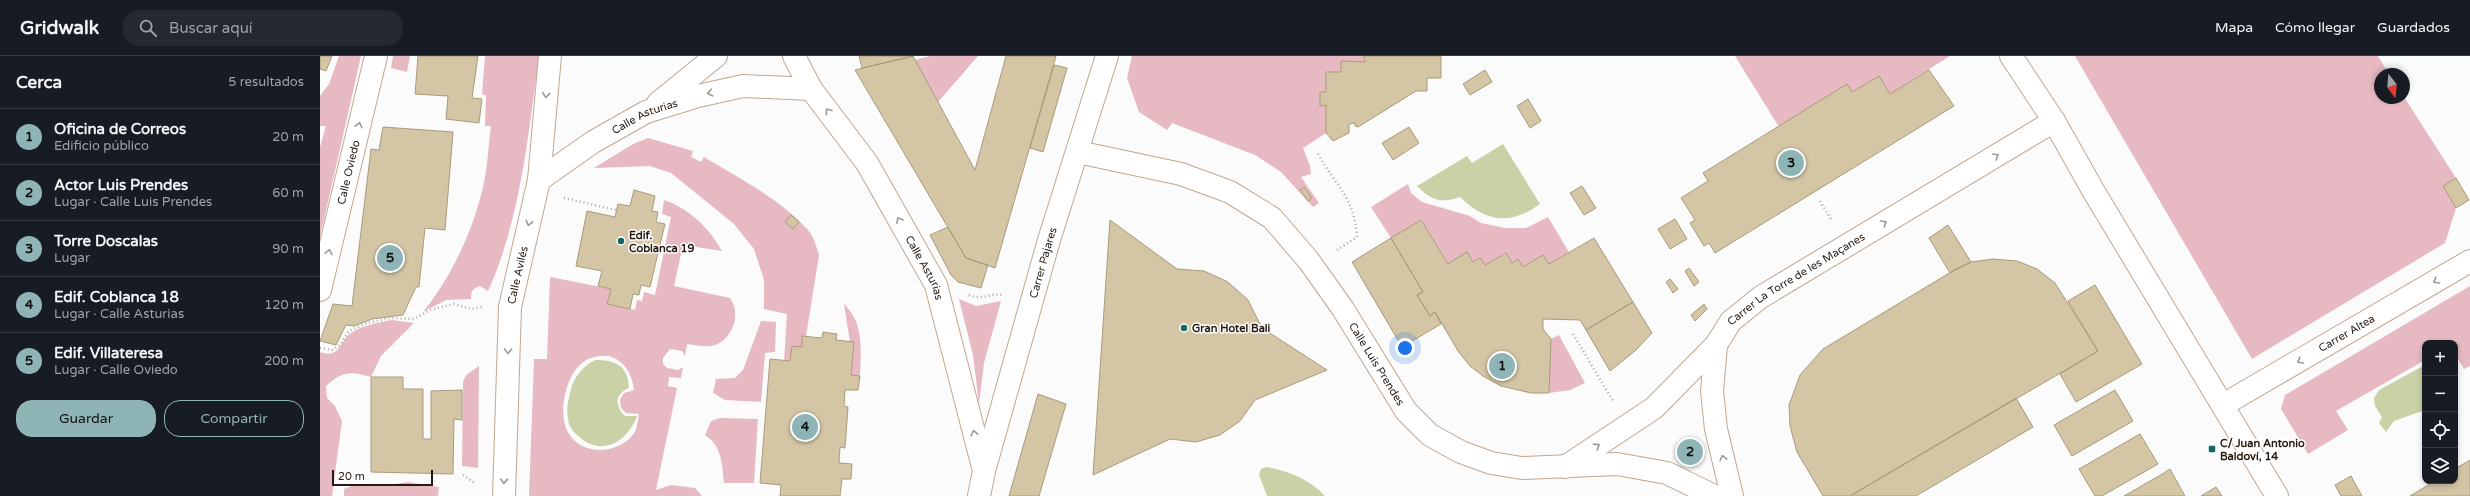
<!DOCTYPE html>
<html lang="es">
<head>
<meta charset="utf-8">
<style>
  body { margin:0; font-family:"Varela Round",sans-serif; background:#242831; color:#f1f3f6 }
  .controls { position:absolute; right:12px; bottom:12px; display:grid; overflow:hidden; border-radius:8px; box-shadow:0 2px 6px #0003 }
  .controls button { width:36px; height:36px; display:grid; place-items:center; padding:0; border:0; border-bottom:1px solid #363941; background:#171b24; color:#f1f3f6; font:20px sans-serif }
  .compass { position:absolute; left:2054px; top:12px; width:36px; height:36px; border-radius:50%; background:#171b24; box-shadow:0 2px 6px #0003; rotate:164deg }
  .scale { position:absolute; left:12px; bottom:10px; width:101px; box-sizing:border-box; padding-left:4px; border:2px solid #261b12; border-top:0; font-size:11px; line-height:14px; white-space:nowrap; color:#261b12; -webkit-text-stroke:3px #fff; paint-order:stroke }
  .you { position:absolute; left:1085px; top:292px; width:14px; height:14px; margin:-10px; border:3px solid #fff; border-radius:50%; background:#1a73e8; box-shadow:0 0 0 6px #1a73e833 }
  .badge { display:grid; place-items:center; width:26px; height:26px; border-radius:50%; background:#8fb4b6; color:#111; font-size:13px; font-weight:700 }
  .pin { position:absolute; translate:-50% -50%; border:2px solid #fff; box-shadow:0 1px 4px #0006 }
  .list { margin:0; padding:0; list-style:none }
  h2 { display:flex; justify-content:space-between; align-items:center; height:52px; margin:0; padding:0 16px; font-size:17px }
  h2 small { font-size:13px; font-weight:400; color:#9ea1a6 }
  .list li { display:grid; grid-template-columns:26px 1fr auto; gap:12px; align-items:center; box-sizing:border-box; height:56px; padding:0 16px; border-top:1px solid #363941 }
  .list b { display:block; font-size:15px; white-space:nowrap }
  .list p { margin:0; font-size:13px; white-space:nowrap; color:#9ea1a6 }
  .list em { font-size:13px; font-style:normal; color:#9ea1a6 }
  .actions { display:flex; gap:8px; padding:12px 16px }
  .actions a { flex:1; padding:9px 0; border:1px solid #8fb4b6; border-radius:16px; text-align:center; font-size:14px; color:#8fb4b6 }
  .actions .main { background:#8fb4b6; color:#111 }
  .icon { flex:none; width:22px; height:22px; fill:none; stroke:currentColor; stroke-width:2; stroke-linecap:round; stroke-linejoin:round }
  .map { position:relative; flex:none; width:2150px; height:440px; overflow:hidden }
  header { display:flex; align-items:center; gap:24px; box-sizing:border-box; height:56px; padding:0 20px; background:#171b24; border-bottom:1px solid #363941 }
  header strong { font-size:19px }
  nav { display:flex; gap:22px; margin-inline-start:auto; font-size:14px }
  .search { width:280px; height:36px; background:#242831; display:flex; align-items:center; gap:10px; box-sizing:border-box; padding:0 14px; border-radius:16px; color:#9ea1a6; font-size:15px }
  main { display:flex }
  aside { flex:1; background:#171b24 }
  .map>svg:first-child { display:block }
  .green { fill:#e7b9c2; fill-rule:evenodd }
  .water { fill:#cad1a7 }
  .building { fill:#d4c6a5; stroke:#a89b7b }
  .lines { fill:none; stroke-linecap:round; stroke-linejoin:round }
  .minor-casing { stroke:#c3a68f; stroke-width:24 }
  .path { stroke:#ada9a6; stroke-width:2.5; stroke-dasharray:1 3; stroke-linecap:butt }
  .minor { stroke:#fff; stroke-width:22 }
  .oneway { stroke:#9d9894 }
  .poi-dot { fill:#176668; stroke:#fff; stroke-width:1.5 }
  .labels { text-anchor:middle; stroke-width:3; stroke-linejoin:round; paint-order:stroke }
  .street-label { font-size:11px; fill:#261b12; stroke:#fff }
  .poi-label { font-size:11px; font-weight:bold; fill:#261b12; stroke:#fff; text-anchor:start }
</style>
</head>
<body>
<header>
<strong>Gridwalk</strong>
<div class="search"><svg class="icon" aria-label="search" viewBox="0 0 24 24"><circle cx="10" cy="10" r="6"/><path d="M15 15l6 6"/></svg>Buscar aquí</div>
<nav><a>Mapa</a><a>Cómo llegar</a><a>Guardados</a></nav>
</header>
<main>
<aside>
<h2>Cerca<small>5 resultados</small></h2>
<ul class="list">
<li><span class="badge">1</span><div><b>Oficina de Correos</b><p>Edificio público</p></div><em>20 m</em></li>
<li><span class="badge">2</span><div><b>Actor Luis Prendes</b><p>Lugar · Calle Luis Prendes</p></div><em>60 m</em></li>
<li><span class="badge">3</span><div><b>Torre Doscalas</b><p>Lugar</p></div><em>90 m</em></li>
<li><span class="badge">4</span><div><b>Edif. Coblanca 18</b><p>Lugar · Calle Asturias</p></div><em>120 m</em></li>
<li><span class="badge">5</span><div><b>Edif. Villateresa</b><p>Lugar · Calle Oviedo</p></div><em>200 m</em></li>
</ul>
<div class="actions"><a class="main">Guardar</a><a>Compartir</a></div>
</aside>
<div class="map">
<svg width="2150" height="440" viewBox="0 0 2150 440">
  <rect width="100%" height="100%" fill="#fbfbfb"/>
  <path class="green" d="M19 0H41L0 181V91L6 70H0V40L9 28Z
    M73 0H90L87 16 71 12Z
    M165 0H219C208 79 201 162 168 235L160 230C153 232 151 235 151 243L126 244 103 256C129 224 149 183 160 143 167 120 168 94 171 70H165L166 40 162 38Z
    M610 0H658L618 46 595 4Z
    M812 0H1044L1045 6 1021 16H1006V36H1000V49H1006V77L983 92 990 110 991 118 981 121 999 147 993 151 961 116 935 99 852 67 847 74 819 56 807 22Z
    M1415 0H1630L1570 38 1559 20 1532 36 1527 28 1459 71Z
    M1755 0H2058L2069 18H2060V42L2084 41 2136 122 2123 130 2136 152 2125 187 1932 303Z
    M328 82 373 95 371 101 381 106 384 101C419 122 460 143 488 174 494 181 496 190 499 199L486 280H482V291H472L470 305H464L467 258 444 253V224L434 193 414 168 351 117 330 110 274 112 313 88Z
    M1088 128 1091 137 1102 146 1150 160 1161 167 1185 172H1206L1228 161 1249 196 1229 208 1223 199 1203 211 1198 203 1192 207 1185 197 1165 209 1160 202 1153 206 1147 197 1128 208 1101 164 1071 182 1051 151Z
    M344 144C370 153 389 172 402 195L363 189 354 230 410 242C421 257 414 282 395 289 387 292 376 289 367 288L365 300 362 295 350 293 343 302V308L347 312 358 314 363 311 361 322 349 321 348 330 357 332 336 434 351 429 375 432 382 440H209L214 303H227L230 221 291 233 287 248 315 254 317 244 322 245 324 236 335 239 351 161 342 158ZM289 300C305 305 312 318 314 334L304 337 300 343 301 352 306 357 319 358C318 363 317 371 315 376 301 398 263 401 249 378 237 359 245 321 262 307 270 300 279 300 289 300Z
    M2150 230V310L2144 313 2135 298V287H2105V304L2016 355 2028 374 1988 398 1961 353 1965 339Z
    M639 243 656 250 681 245 664 307 659 348 653 299Z
    M524 248C544 267 541 294 540 320L531 319 534 287 530 286Z
    M72 264 94 267 61 300 51 321C31 315 22 315 6 330L7 342 15 350 22 365 12 440H0V296C21 303 19 285 31 277 43 269 57 267 72 264Z
    M441 265 456 266 455 296 445 297 441 346 405 344 393 337 396 323 415 322 423 314Z
    M1239 279 1265 327 1250 334 1229 337 1231 283Z
    M159 310 158 412 142 410 143 326 146 319Z
    M400 362 438 363 434 427H404C402 407 402 390 385 379L391 365Z
    M88 426 119 431 118 440H24V433L36 428 61 430Z"/>
  <path class="water" d="M1183 88 1220 148C1190 170 1166 166 1140 141 1121 148 1111 144 1097 130L1147 100 1152 107Z
    M275 304C295 304 308 309 309 332 294 338 295 350 305 360H317C307 387 281 401 258 380 253 376 248 369 248 362 246 353 248 346 250 337 253 322 262 311 275 304Z
    M2105 309V354L2074 365 2066 376 2059 367 2062 361 2055 350 2054 342 2059 334Z
    M946 411C969 415 989 423 1005 440H947L939 419 941 413Z"/>
  <path class="building" d="M0 0H12L6 15 0 13Z
    M98 0H158L152 42 162 43 159 67 126 63 128 40 95 38Z
    M539 0H594L542 12Z
    M593 0 655 114 686 0H736L675 212 646 202 535 14Z
    M1044 0H1121V22H1107V35H1096L1038 71 1035 70V67L1029 68V77L1013 85 1006 77V49L1000 50V36H1006V16H1021V5L1045 6Z
    M734 9 747 12 723 96 710 92Z
    M1165 14 1172 26 1150 39 1143 28Z
    M1609 14 1634 50 1395 197 1389 187 1384 190 1370 167 1375 164 1361 142 1388 125 1383 117 1527 28 1532 36 1559 20 1570 38Z
    M1208 43 1221 65 1210 72 1197 50Z
    M63 71 133 76 125 174 105 172 99 231H96L83 259 52 263 34 270 26 269 16 289 0 285 13 248 32 250 51 93 59 94Z
    M1089 71 1099 87 1073 104 1062 87Z
    M2136 122 2149 144 2136 152 2123 130Z
    M1262 130 1276 152 1264 159 1250 137Z
    M984 131 992 142 988 145 980 134Z
    M314 134 335 140 332 155 338 156 336 166 345 168 330 231 321 229 319 239 313 238 310 253 287 248 291 233 278 230 282 215 256 210 267 155 295 161 298 148 310 150Z
    M471 159 479 166 473 173 465 166Z
    M1355 163 1367 183 1350 193 1338 173Z
    M790 164 857 213 884 215 908 226 928 244 942 272 1007 314 935 344 920 365 900 379 876 386 850 383 773 419Z
    M1101 164 1128 208 1147 196 1153 206 1160 202 1165 209 1186 197 1192 207 1198 203 1203 211 1223 199 1229 208 1274 182 1313 246 1266 274 1260 264 1223 263V273L1231 283 1229 337H1211L1181 330 1163 320 1150 310 1138 295 1115 256 1110 260 1097 239 1103 236 1071 182Z
    M1628 169 1651 206 1630 217 1609 182Z
    M628 171 646 202 668 209 661 232 638 226 631 219 610 179Z
    M1071 182 1103 236 1097 239 1110 260 1115 256 1121 268 1082 291 1032 206Z
    M1673 203 1697 205 1717 213 1735 227 1778 295 1530 440H1503L1477 396 1470 370 1469 349 1480 319 1503 293 1636 213 1651 206Z
    M1369 212 1379 226 1374 230 1365 215Z
    M1350 223 1358 233 1353 237 1346 226Z
    M1775 229 1822 308 1756 346 1740 318 1778 295 1748 245Z
    M1313 246 1332 277 1315 295 1290 315 1266 274Z
    M1384 248 1387 253 1375 265 1371 259Z
    M503 276 517 278 516 284 534 286 531 319 540 320 538 334H525L524 350 528 351 525 392 520 391 519 407 532 408 531 423H522L520 440H460L461 429 440 427 450 303 470 305 472 290 482 291V280L502 282Z
    M51 321H83V333H103V383H111V335L142 334V364L134 363 133 418 51 416Z
    M1795 334 1813 365 1752 400 1734 369Z
    M718 338 746 348 719 440H689Z
    M1696 342 1713 371 1596 440H1530Z
    M1820 378 1838 408 1782 440H1775L1759 413Z
    M2150 404V440H2090L2115 425H2135V413Z
    M1850 413 1865 440H1804L1844 417Z
    M2031 420 2042 440H2021L2015 429Z
    M1896 431 1902 440H1881Z"/>
  <g class="lines">
    <g class="minor-casing">
      <g id="minor">
        <path d="M474 0 491 33"/>
        <path d="M1691 0 1734 65 1774 136 1957 440"/>
        <path d="M338 47 396 0"/>
        <path id="s1" d="M758 96 861 118 910 136 952 162 989 205 1023 253 1086 355 1110 379 1141 396 1171 407 1202 412 1297 408 1347 417 1394 440"/>
        <path id="s2" d="M219 124 273 86 326 56 378 40 423 30 491 33 547 107 616 229 664 415"/>
        <path id="s3" d="M0 234 56 0"/>
        <path d="M1396 289 1392 335 1396 373 1412 440"/>
        <path id="s4" d="M1903 349 2150 205"/>
        <path id="s5" d="M1245 411 1334 352 1396 289 1411 265 1441 241 1734 65"/>
        <path id="s6" d="M184 440 190 251 219 124 230 0"/>
        <path id="s7" d="M659 440 664 415 729 184 787 0"/>
      </g>
    </g>
    <path class="path" d="M998 98C1015 129 1035 142 1037 181L1017 194
      M244 142 296 154
      M1500 145 1512 165
      M649 239C662 245 672 236 684 239
      M1253 278 1293 345
      M0 292 12 294 20 289 29 275 47 267 70 262 94 263 110 254 134 248 152 253 162 251
      M143 419 156 428"/>
    <use href="#minor" class="minor"/>
  </g>
  <defs><path id="oneway-chevron" d="M-2-3.5L2.5 0L-2 3.5" fill="none" stroke-width="1.6" stroke-linecap="round" stroke-linejoin="round"/></defs>
  <g class="oneway">
    <use href="#oneway-chevron" transform="translate(390 37) rotate(167)"/>
    <use href="#oneway-chevron" transform="translate(226 39) rotate(96)"/>
    <use href="#oneway-chevron" transform="translate(508 55) rotate(-127)"/>
    <use href="#oneway-chevron" transform="translate(39 69) rotate(-77)"/>
    <use href="#oneway-chevron" transform="translate(1676 100) rotate(-31)"/>
    <use href="#oneway-chevron" transform="translate(579 164) rotate(-120)"/>
    <use href="#oneway-chevron" transform="translate(209 167) rotate(104)"/>
    <use href="#oneway-chevron" transform="translate(1564 167) rotate(-31)"/>
    <use href="#oneway-chevron" transform="translate(9 196) rotate(-77)"/>
    <use href="#oneway-chevron" transform="translate(2116 225) rotate(149)"/>
    <use href="#oneway-chevron" transform="translate(188 295) rotate(93)"/>
    <use href="#oneway-chevron" transform="translate(1980 305) rotate(149)"/>
    <use href="#oneway-chevron" transform="translate(654 377) rotate(-103)"/>
    <use href="#oneway-chevron" transform="translate(1277 390) rotate(-33)"/>
    <use href="#oneway-chevron" transform="translate(1403 402) rotate(-103)"/>
    <use href="#oneway-chevron" transform="translate(184 425) rotate(92)"/>
  </g>
  <g class="poi-dot">
    <circle cx="301" cy="185" r="4"/>
    <circle cx="864" cy="272" r="4"/>
    <rect x="1888" y="389" width="8" height="8" rx="2"/>
  </g>
  <g class="labels">
    <g class="street-label">
      <text dy="4" stroke="none"><textPath href="#s2" startOffset="124">Calle Asturias</textPath></text>
      <text dy="4" stroke="none"><textPath href="#s3" startOffset="121">Calle Oviedo</textPath></text>
      <text dy="4" stroke="none"><textPath href="#s7" startOffset="242">Carrer Pajares</textPath></text>
      <text dy="4" stroke="none"><textPath href="#s2" startOffset="508">Calle Asturias</textPath></text>
      <text dy="4" stroke="none"><textPath href="#s6" startOffset="222">Calle Avilés</textPath></text>
      <text dy="4" stroke="none"><textPath href="#s5" startOffset="301">Carrer La Torre de les Maçanes</textPath></text>
      <text dy="4" stroke="none"><textPath href="#s4" startOffset="143">Carrer Altea</textPath></text>
      <text dy="4" stroke="none"><textPath href="#s1" startOffset="387">Calle Luis Prendes</textPath></text>
    </g>
    <g class="poi-label">
      <text x="309" y="183">Edif.<tspan x="309" dy="13">Coblanca 19</tspan></text>
      <text x="872" y="276">Gran Hotel Bali</text>
      <text x="1900" y="391">C/ Juan Antonio<tspan x="1900" dy="13">Baldoví, 14</tspan></text>
    </g>
  </g>
</svg>
<div class="controls">
<button>+</button>
<button>−</button>
<button><svg class="icon" aria-label="locate" viewBox="0 0 24 24"><circle cx="12" cy="12" r="6"/><path d="M12 2v4M12 18v4M2 12h4M18 12h4"/></svg></button>
<button><svg class="icon" aria-label="layers" viewBox="0 0 24 24"><path d="M12 4l9 5-9 5-9-5zM3 14l9 5 9-5"/></svg></button>
</div>
<svg class="compass" viewBox="-18 -18 36 36"><path d="M0-13l5 13h-10z" fill="#e53935"/><path d="M0 13l5-13h-10z" fill="#9ea1a6"/></svg>
<div class="scale">20 m</div>
<div class="you"></div>
<div class="pin badge" style="left:1182px;top:310px">1</div>
<div class="pin badge" style="left:1370px;top:396px">2</div>
<div class="pin badge" style="left:1471px;top:107px">3</div>
<div class="pin badge" style="left:485px;top:371px">4</div>
<div class="pin badge" style="left:70px;top:202px">5</div>
</div>
</main>
</body>
</html>
